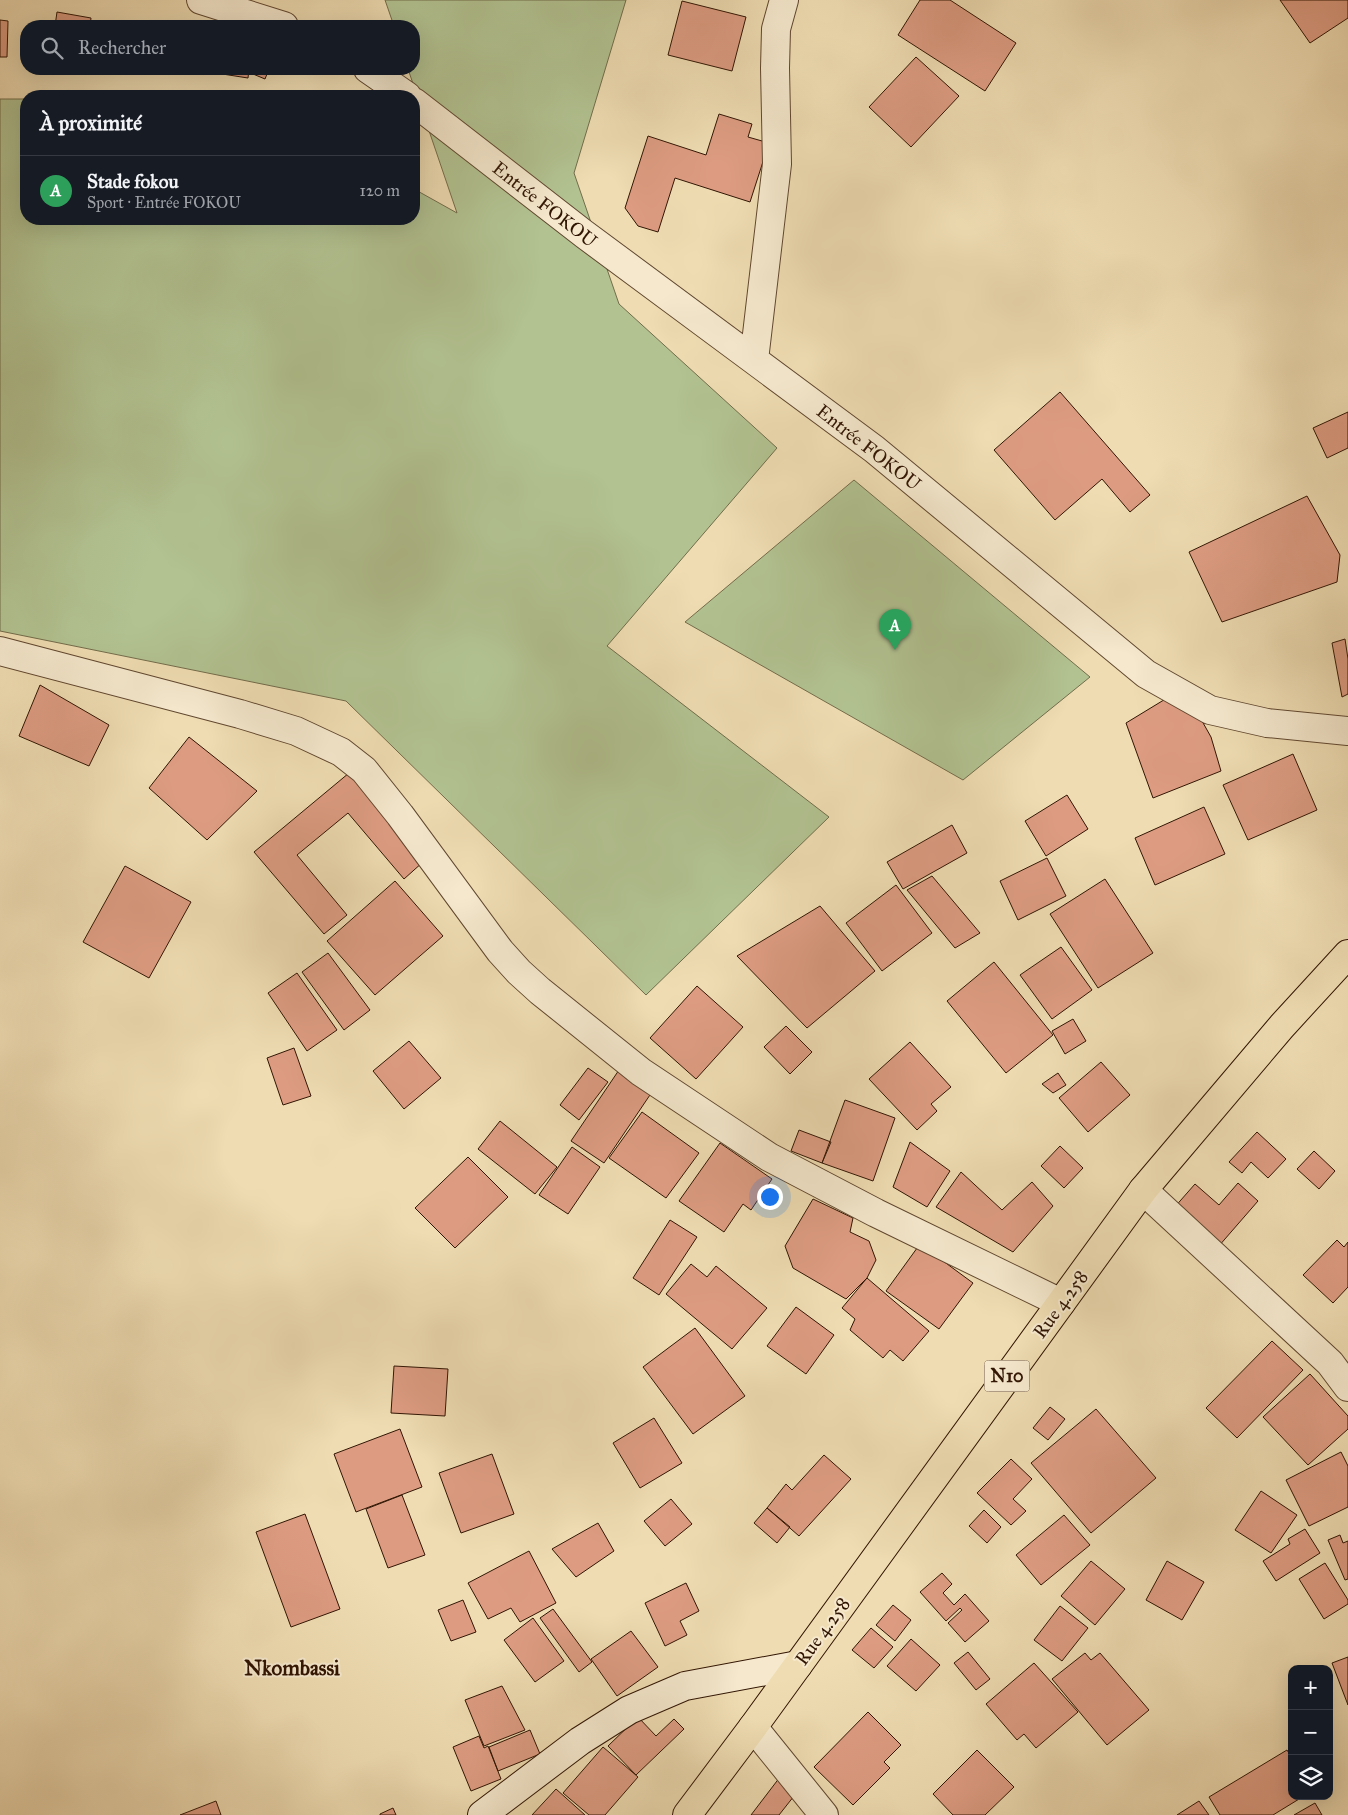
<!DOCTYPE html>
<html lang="fr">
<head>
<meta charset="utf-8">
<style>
  body { margin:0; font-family:"IM FELL Great Primer",serif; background:#242831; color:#f1f3f6 }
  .controls { position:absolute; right:15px; bottom:15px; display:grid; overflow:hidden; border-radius:10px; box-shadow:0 5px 20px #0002 }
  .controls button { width:45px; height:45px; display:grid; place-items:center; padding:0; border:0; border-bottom:1px solid #363941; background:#171b24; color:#f1f3f6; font:25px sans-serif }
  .you { position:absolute; left:769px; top:1196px; width:18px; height:18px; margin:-12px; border:4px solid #fff; border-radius:50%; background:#1a73e8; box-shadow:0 0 0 8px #1a73e833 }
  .badge { display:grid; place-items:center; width:32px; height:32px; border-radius:50%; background:#0b8043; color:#fff; font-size:16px; font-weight:700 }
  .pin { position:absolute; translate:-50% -41px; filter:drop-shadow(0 1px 2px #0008) }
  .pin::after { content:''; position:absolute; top:26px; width:18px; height:15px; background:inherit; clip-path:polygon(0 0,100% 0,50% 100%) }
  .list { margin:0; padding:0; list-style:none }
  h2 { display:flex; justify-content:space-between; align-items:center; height:65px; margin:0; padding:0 20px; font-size:21px }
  h2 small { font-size:16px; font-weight:400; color:#9ea1a6 }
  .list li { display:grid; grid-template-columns:32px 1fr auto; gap:15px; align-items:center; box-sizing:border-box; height:70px; padding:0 20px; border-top:1px solid #363941 }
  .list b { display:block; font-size:19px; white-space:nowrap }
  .list p { margin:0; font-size:16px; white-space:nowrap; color:#9ea1a6 }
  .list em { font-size:16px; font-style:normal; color:#9ea1a6 }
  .icon { flex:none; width:28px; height:28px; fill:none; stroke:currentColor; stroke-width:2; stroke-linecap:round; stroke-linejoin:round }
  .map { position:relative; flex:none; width:1348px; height:1815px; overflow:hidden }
  .search { position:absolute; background:#171b24; box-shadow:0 5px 20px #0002; left:20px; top:20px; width:400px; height:55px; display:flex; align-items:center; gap:12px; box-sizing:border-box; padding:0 18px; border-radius:20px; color:#9ea1a6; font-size:19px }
  .panel { position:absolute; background:#171b24; box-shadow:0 5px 20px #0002; left:20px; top:90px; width:400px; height:135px; border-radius:20px }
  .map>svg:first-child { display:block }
  .green { fill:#b2c291; stroke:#726c4a }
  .building { fill:#dd9c82; stroke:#311503 }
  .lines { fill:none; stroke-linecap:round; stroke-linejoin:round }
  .street-casing { stroke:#60472f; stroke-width:30 }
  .secondary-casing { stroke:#311503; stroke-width:30 }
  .highway-casing { stroke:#311503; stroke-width:30 }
  .street { stroke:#f5e8cd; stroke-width:28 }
  .secondary { stroke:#f5e8cd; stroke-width:28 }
  .highway { stroke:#efdcb2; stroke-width:28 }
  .labels { text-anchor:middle; stroke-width:4; stroke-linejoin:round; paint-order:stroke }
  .shield { fill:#f5e8cd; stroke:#6c5440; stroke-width:1 }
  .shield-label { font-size:18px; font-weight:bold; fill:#311503 }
  .street-label { font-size:19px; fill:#311503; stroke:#f5e8cd }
  .quarter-label { font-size:21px; font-weight:bold; fill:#311503; stroke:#f5e8cd }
</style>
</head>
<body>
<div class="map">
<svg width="1348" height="1815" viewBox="0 0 1348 1815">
  <rect width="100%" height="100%" fill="#efdcb2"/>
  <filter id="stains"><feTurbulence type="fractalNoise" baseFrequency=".004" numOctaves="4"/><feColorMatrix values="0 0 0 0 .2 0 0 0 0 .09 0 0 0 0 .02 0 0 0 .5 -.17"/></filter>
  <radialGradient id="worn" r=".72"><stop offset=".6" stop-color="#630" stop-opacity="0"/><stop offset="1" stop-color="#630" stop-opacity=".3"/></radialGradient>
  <path class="green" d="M385 0H626L574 173 619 304 777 448 607 646 829 817 646 995 346 701 0 631V99H26V219H414V189L457 213 408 69H414V26H394Z
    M854 480 1090 677 963 780 685 622Z"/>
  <path class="building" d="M920 0H950L1016 43 985 91 898 35Z
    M1280 0H1348V18L1310 43Z
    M682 1 746 17 732 71 668 55Z
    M57 12 91 18 90 26H55Z
    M0 20 8 21 7 57H0Z
    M916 57 959 96 911 147 869 107Z
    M203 69H249L248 78 203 71Z
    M255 69H269L265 79 253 74Z
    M719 114 752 124 748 137 769 143 750 202 675 178 658 232 638 226 625 208 648 136 706 155Z
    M1060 392 1150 495 1130 512 1102 479 1055 520 994 450Z
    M1348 412V448L1327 458 1313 428Z
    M1307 496 1340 555 1337 582 1222 622 1189 552Z
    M1345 639 1348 659V694L1342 697 1332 643Z
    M40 685 109 725 89 766 19 736Z
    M1172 695 1193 705 1211 737 1221 771 1153 798 1126 723Z
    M189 737 257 791 207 840 149 788Z
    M1293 754 1317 810 1248 840 1223 785Z
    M349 773 423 862 404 879 348 813 297 855 347 915 324 934 254 852Z
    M1067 795 1088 829 1046 856 1025 821Z
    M1204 807 1225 854 1155 885 1135 838Z
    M952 825 967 853 903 889 887 862Z
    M1047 858 1066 896 1018 920 1000 881Z
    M125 866 191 902 149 978 83 942Z
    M932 876 980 933 955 948 907 890Z
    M1105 879 1153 953 1098 988 1050 914Z
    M395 881 443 936 375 995 327 941Z
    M896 885 932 933 882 971 846 923Z
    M820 906 875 971 807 1028 737 956Z
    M1061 947 1092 990 1052 1019 1020 975Z
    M328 953 370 1010 344 1030 302 972Z
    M994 962 1053 1035 1006 1073 947 1001Z
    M297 973 337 1030 307 1051 268 993Z
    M697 986 743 1027 696 1079 650 1038Z
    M1073 1019 1086 1041 1065 1054 1052 1031Z
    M786 1026 812 1052 790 1074 764 1047Z
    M409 1041 441 1078 404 1109 373 1071Z
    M910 1042 951 1087 931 1104 937 1111 917 1130 869 1079Z
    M294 1048 311 1096 283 1105 267 1058Z
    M1101 1062 1130 1095 1088 1132 1059 1098Z
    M621 1067 654 1089 604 1163 571 1141Z
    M588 1068 608 1082 579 1120 560 1105Z
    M1058 1073 1066 1085 1053 1093 1042 1084Z
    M845 1100 895 1118 873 1181 822 1163Z
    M642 1112 699 1153 666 1198 609 1158Z
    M500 1121 557 1167 535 1194 478 1149Z
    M799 1130 831 1142 822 1163 791 1151Z
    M1257 1132 1286 1159 1268 1178 1251 1162 1242 1173 1229 1162Z
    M910 1142 950 1171 927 1207 893 1187Z
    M720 1143 772 1179 751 1210 743 1204 724 1232 679 1201Z
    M1060 1146 1083 1168 1064 1188 1041 1166Z
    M572 1147 600 1167 568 1214 539 1195Z
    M1314 1151 1335 1171 1319 1189 1297 1169Z
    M468 1157 508 1197 455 1248 415 1208Z
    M961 1172 1002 1210 1032 1182 1053 1206 1013 1252 936 1207Z
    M1238 1183 1258 1201 1218 1247 1173 1209 1195 1184 1219 1205Z
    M813 1199 853 1218 850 1232 869 1241 876 1260 867 1278 846 1299 793 1268 785 1246Z
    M670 1220 697 1237 659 1295 633 1278Z
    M1337 1240 1344 1247 1348 1242V1287L1333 1303 1303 1275Z
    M920 1244 973 1283 939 1329 886 1291Z
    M691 1264 707 1277 716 1266 767 1308 732 1349 666 1294Z
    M867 1278 929 1331 903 1361 890 1350 883 1358 850 1330 855 1319 842 1308Z
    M796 1307 834 1335 806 1374 767 1346Z
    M695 1328 745 1396 693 1434 643 1367Z
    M1272 1341 1303 1370 1237 1438 1206 1408Z
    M394 1366 448 1369 445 1416 391 1413Z
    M1310 1374 1348 1416V1429L1308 1465 1263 1417Z
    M1050 1407 1065 1419 1048 1440 1033 1428Z
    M1096 1409 1156 1478 1091 1533 1031 1463Z
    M654 1418 682 1463 640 1488 613 1443Z
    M400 1429 422 1487 356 1512 334 1454Z
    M1341 1452 1348 1466V1507L1309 1526 1286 1480Z
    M492 1454 514 1514 461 1533 439 1473Z
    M824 1455 851 1479 799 1536 767 1508 786 1484 792 1490Z
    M1011 1459 1032 1479 1013 1499 1026 1511 1011 1525 977 1493Z
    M1261 1491 1297 1515 1271 1553 1235 1530Z
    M402 1495 425 1555 388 1568 366 1509Z
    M671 1499 692 1524 665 1546 644 1521Z
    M767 1508 790 1527 777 1543 754 1523Z
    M984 1510 1001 1527 987 1543 969 1526Z
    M305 1514 340 1609 291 1627 256 1532Z
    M1064 1515 1090 1545 1041 1585 1016 1555Z
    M598 1523 614 1551 576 1577 552 1549Z
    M1305 1529 1320 1553 1276 1581 1263 1561 1290 1544 1288 1539Z
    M1340 1535 1343 1543 1348 1541V1579L1345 1580 1328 1540Z
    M529 1551 556 1603 520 1622 511 1608 488 1619 468 1583Z
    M1091 1561 1125 1589 1095 1625 1061 1596Z
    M1167 1561 1204 1582 1182 1620 1146 1600Z
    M1325 1563 1348 1600V1604L1324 1619 1299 1579Z
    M942 1573 952 1584 943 1593 954 1605 965 1594 989 1621 965 1642 948 1623 962 1610 960 1608 946 1621 920 1592Z
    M686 1583 699 1611 680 1621 687 1635 665 1646 645 1603Z
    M463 1600 476 1632 451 1641 438 1610Z
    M893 1605 911 1620 895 1641 876 1625Z
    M1060 1606 1088 1628 1062 1661 1034 1640Z
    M553 1609 592 1662 579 1672 540 1618Z
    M533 1618 564 1661 535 1682 504 1640Z
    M871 1628 893 1647 874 1668 852 1650Z
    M631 1631 658 1667 617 1696 591 1659Z
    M911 1639 940 1665 916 1691 887 1666Z
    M968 1652 990 1679 976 1690 954 1663Z
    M1085 1653 1091 1660 1100 1653 1149 1710 1107 1745 1052 1679Z
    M1348 1657V1705L1332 1663Z
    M1034 1663 1078 1712 1036 1748 1024 1734 1017 1740 986 1704Z
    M502 1686 525 1730 484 1746 465 1700Z
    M868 1712 901 1745 884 1762 890 1768 853 1805 814 1767Z
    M638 1717 656 1736 674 1719 684 1729 636 1775 608 1746Z
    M530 1730 540 1754 498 1771 489 1747Z
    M479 1736 484 1748 488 1746 501 1779 471 1791 453 1747Z
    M603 1747 638 1777 605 1815H589L563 1793Z
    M977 1750 1014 1787 985 1815H953L933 1794Z
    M1287 1750 1292 1758V1796H1304L1273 1815H1220L1209 1797Z
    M780 1777 794 1796 779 1815H751Z
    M556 1789 585 1815H532Z
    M216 1801 221 1815H180Z
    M1199 1801 1209 1815H1177Z
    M1315 1803 1322 1815H1294Z
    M393 1808 396 1815H380V1814Z"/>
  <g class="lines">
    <g class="street-casing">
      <path id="street" d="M201 0 284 26
        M368 69 407 96
        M414 102 584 234 874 449 1146 674 1210 710 1267 723 1348 731
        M754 360 777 164 775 68 776 29 784 0
        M0 651 240 714 296 731 341 752 364 770 400 815 500 951 519 972 540 991 641 1072 769 1157 876 1213 1061 1303
        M1143 1190 1330 1363 1348 1387
        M753 1727 824 1815"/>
    </g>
    <g class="secondary-casing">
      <path id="secondary" d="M482 1815 580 1741 629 1710 685 1686 798 1665"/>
    </g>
    <g class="highway-casing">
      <path id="highway" d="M687 1815 753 1727 1143 1190 1282 1026 1348 954"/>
    </g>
    <use href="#street" class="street"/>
    <use href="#secondary" class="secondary"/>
    <use href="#highway" class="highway"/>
  </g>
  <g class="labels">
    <rect class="shield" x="984.5" y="1360.5" width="45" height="31" rx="4"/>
    <g class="shield-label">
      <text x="1007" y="1382">N10</text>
    </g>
    <g class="street-label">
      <text transform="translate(545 204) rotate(38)" y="7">Entrée FOKOU</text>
      <text transform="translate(869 447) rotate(38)" y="7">Entrée FOKOU</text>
      <text transform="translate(1060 1304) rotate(-54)" y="7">Rue 4.258</text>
      <text transform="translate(822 1631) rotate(-54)" y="7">Rue 4.258</text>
    </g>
    <g class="quarter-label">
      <text x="292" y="1675">Nkombassi</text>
    </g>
  </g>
  <rect width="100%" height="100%" filter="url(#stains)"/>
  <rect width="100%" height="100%" fill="url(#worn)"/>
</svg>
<div class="controls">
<button>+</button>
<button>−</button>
<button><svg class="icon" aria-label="layers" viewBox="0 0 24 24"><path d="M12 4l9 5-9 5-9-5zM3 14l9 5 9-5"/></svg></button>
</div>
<div class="you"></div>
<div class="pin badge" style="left:895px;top:650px;background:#2e9e5b">A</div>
<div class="search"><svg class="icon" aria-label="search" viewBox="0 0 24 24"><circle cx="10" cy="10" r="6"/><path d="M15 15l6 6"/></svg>Rechercher</div>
<section class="panel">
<h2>À proximité<small></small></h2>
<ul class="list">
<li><span class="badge" style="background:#2e9e5b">A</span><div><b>Stade fokou</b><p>Sport · Entrée FOKOU</p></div><em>120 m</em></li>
</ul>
</section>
</div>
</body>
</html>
